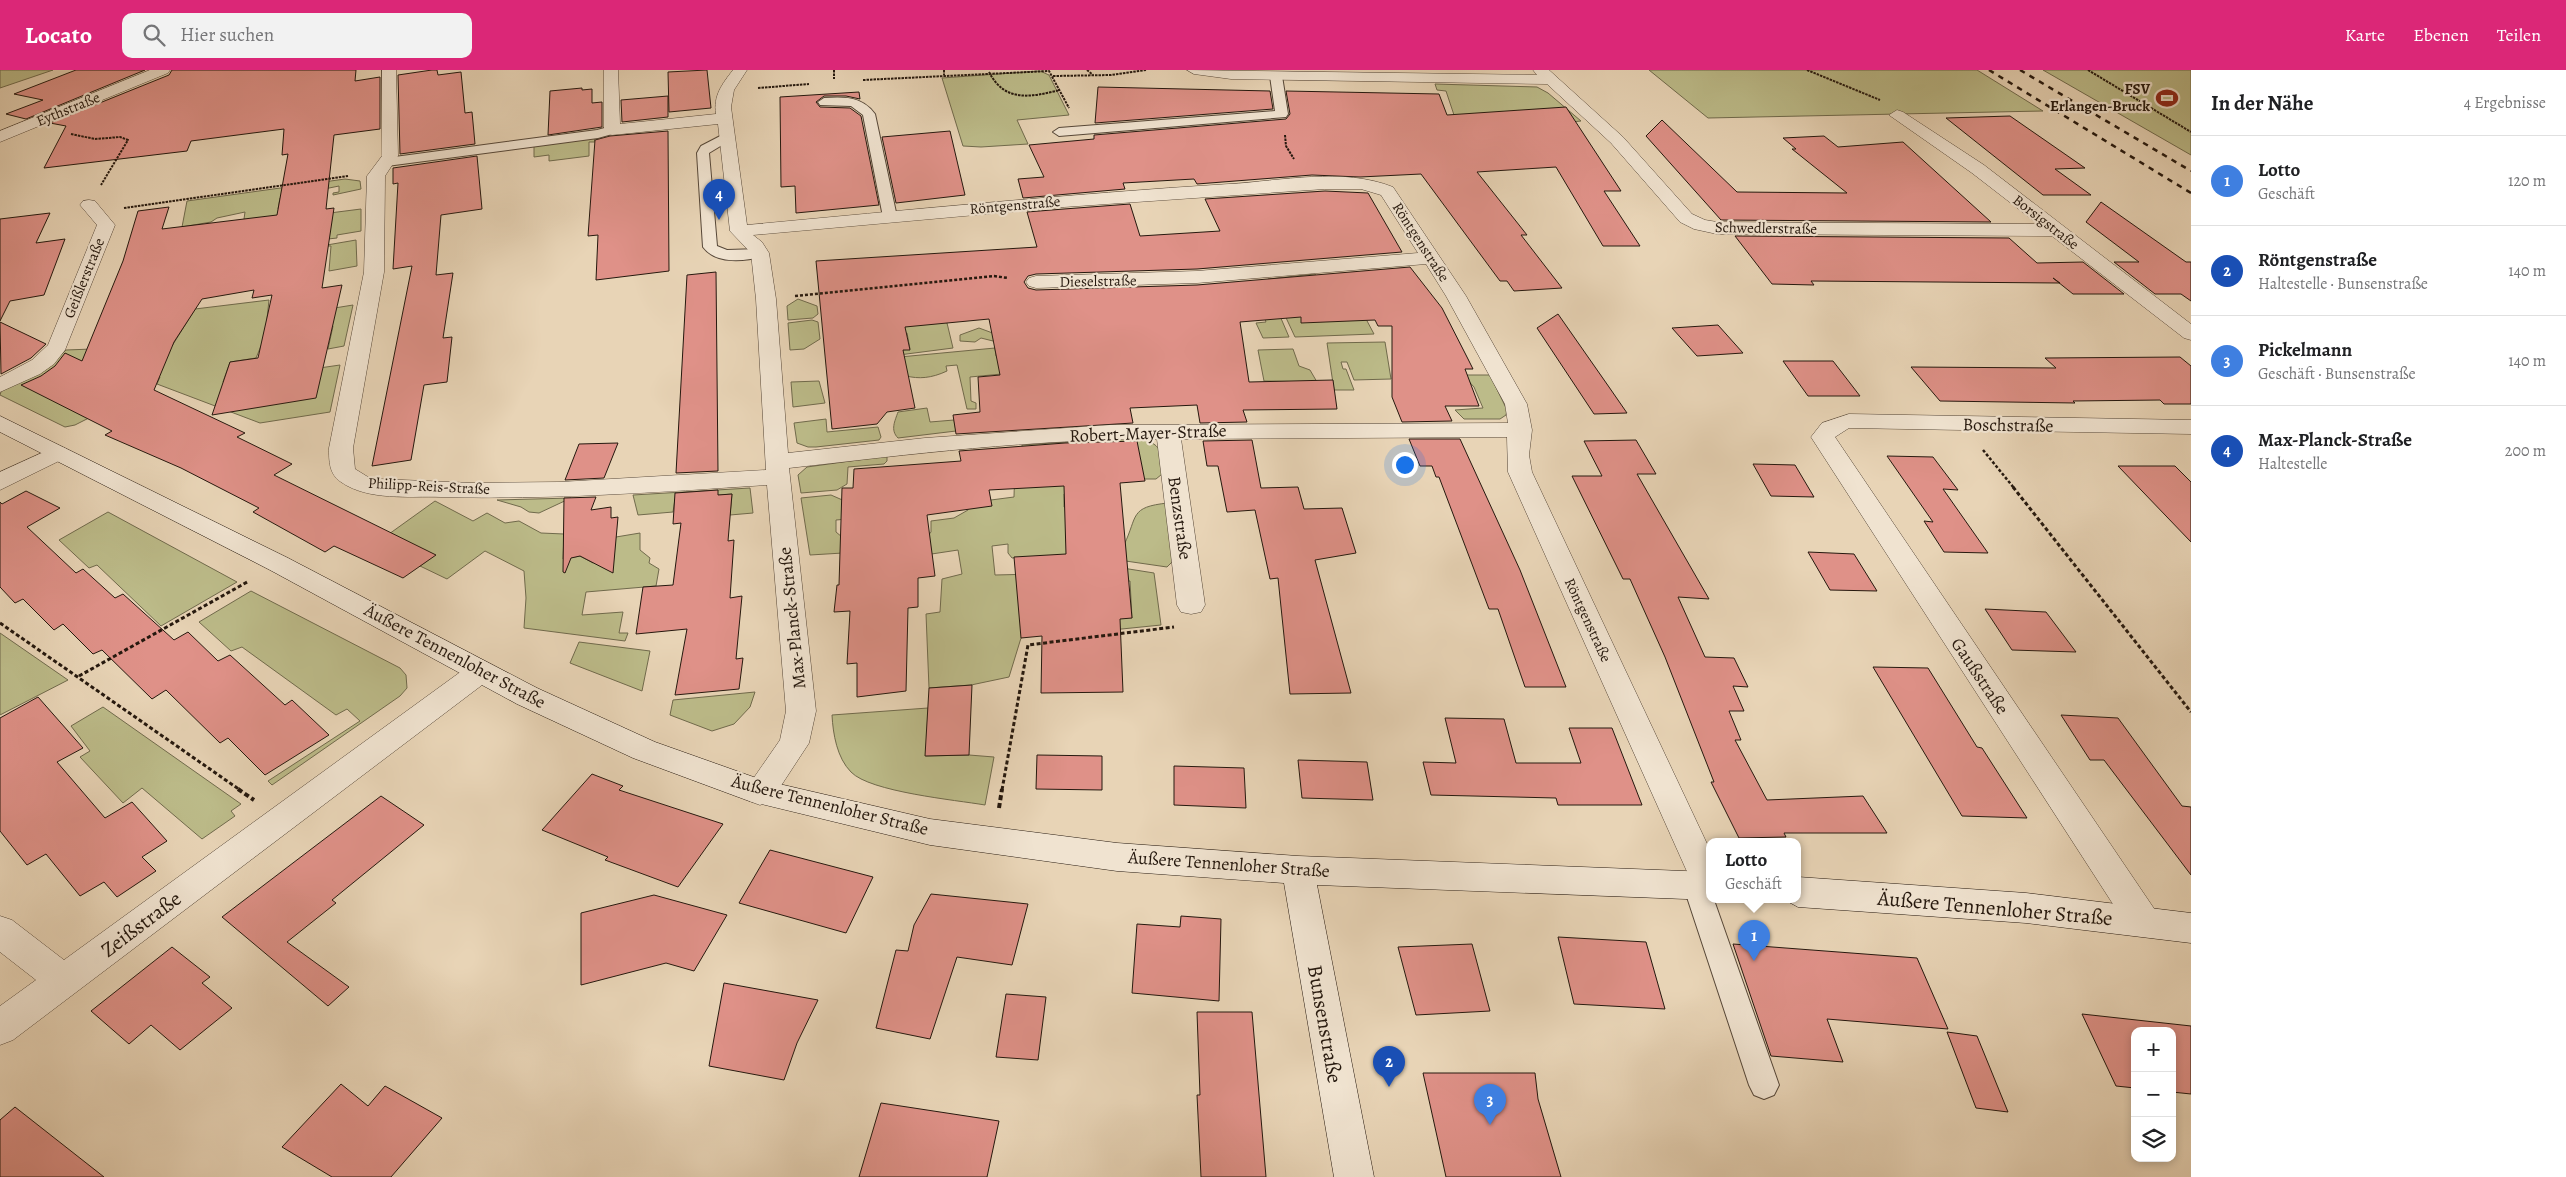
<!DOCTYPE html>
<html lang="de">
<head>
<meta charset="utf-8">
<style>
  body { margin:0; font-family:Alegreya,serif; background:#f2f2f2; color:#202124 }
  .controls { position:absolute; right:15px; bottom:15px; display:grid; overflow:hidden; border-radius:10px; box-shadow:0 2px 8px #0003 }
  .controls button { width:45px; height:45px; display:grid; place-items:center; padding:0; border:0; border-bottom:1px solid #e0e0e0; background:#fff; color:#202124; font:25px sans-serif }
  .you { position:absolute; left:1404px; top:394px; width:18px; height:18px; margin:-12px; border:4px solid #fff; border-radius:50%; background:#1a73e8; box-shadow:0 0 0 8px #1a73e833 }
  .badge { display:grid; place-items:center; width:32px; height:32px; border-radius:50%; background:#db2777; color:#fff; font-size:16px; font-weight:700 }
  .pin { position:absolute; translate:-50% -41px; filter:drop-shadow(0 1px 2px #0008) }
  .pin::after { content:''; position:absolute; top:26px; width:18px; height:15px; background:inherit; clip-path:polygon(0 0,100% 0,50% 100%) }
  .popup { position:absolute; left:1706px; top:768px; width:95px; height:65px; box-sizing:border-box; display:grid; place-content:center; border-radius:10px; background:#fff; filter:drop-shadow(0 1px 4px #0005); font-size:16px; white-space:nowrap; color:#757577 }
  .popup b { font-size:19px; color:#202124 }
  .popup::after { content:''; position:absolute; left:50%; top:100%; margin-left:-10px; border:10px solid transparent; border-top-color:#fff }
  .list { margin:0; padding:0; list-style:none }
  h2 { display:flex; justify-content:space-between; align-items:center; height:65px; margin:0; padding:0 20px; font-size:21px }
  h2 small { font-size:16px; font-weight:400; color:#757577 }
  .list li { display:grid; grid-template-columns:32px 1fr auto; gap:15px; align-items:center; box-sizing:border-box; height:90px; padding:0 20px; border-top:1px solid #e0e0e0 }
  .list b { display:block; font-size:19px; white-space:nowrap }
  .list p { margin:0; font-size:16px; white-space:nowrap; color:#757577 }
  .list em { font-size:16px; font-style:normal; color:#757577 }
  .icon { flex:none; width:28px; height:28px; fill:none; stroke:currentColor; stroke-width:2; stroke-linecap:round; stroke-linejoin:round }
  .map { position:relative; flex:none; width:2191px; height:1107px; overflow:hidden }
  header { display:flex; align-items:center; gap:30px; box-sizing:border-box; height:70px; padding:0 25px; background:#db2777; color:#fff }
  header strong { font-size:24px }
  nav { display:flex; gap:28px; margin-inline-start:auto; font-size:18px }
  .search { width:350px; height:45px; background:#f2f2f2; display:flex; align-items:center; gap:12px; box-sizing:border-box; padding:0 18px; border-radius:10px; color:#757577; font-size:19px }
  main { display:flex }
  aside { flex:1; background:#fff }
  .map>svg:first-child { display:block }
  .green { fill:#bcbb89; stroke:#706a4c }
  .building { fill:#df9188; stroke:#25180e }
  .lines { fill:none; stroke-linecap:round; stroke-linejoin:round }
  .lane-casing { stroke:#564738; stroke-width:2 }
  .street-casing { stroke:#564738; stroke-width:1 }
  .secondary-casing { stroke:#25180e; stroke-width:1 }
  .path-far3 { stroke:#25180e; stroke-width:2; stroke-dasharray:2.5 1; stroke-linecap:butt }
  .path-far2 { stroke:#25180e; stroke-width:2.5; stroke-dasharray:3 2; stroke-linecap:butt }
  .path-far1 { stroke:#25180e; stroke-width:3; stroke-dasharray:4 2.5; stroke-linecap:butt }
  .path { stroke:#25180e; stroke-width:4; stroke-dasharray:5 3; stroke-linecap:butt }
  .lane { fill:#f0e3d0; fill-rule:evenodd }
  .street { fill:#f0e3d0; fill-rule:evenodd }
  .secondary { fill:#f0e3d0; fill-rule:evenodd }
  .rail { stroke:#25180e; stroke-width:2.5; stroke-dasharray:5.5 5.5; stroke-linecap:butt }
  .labels { text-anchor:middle; stroke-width:4.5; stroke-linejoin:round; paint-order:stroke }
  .far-poi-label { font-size:15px; font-weight:bold; fill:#25180e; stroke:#f0e3d0; text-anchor:end }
  .far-street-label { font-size:15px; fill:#25180e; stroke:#f0e3d0 }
  .street-label { font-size:18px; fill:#25180e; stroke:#f0e3d0 }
  .near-street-label { font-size:21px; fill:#25180e; stroke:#f0e3d0 }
</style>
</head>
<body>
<header>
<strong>Locato</strong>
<div class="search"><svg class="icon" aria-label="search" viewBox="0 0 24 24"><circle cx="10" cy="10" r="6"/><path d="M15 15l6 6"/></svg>Hier suchen</div>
<nav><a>Karte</a><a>Ebenen</a><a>Teilen</a></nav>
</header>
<main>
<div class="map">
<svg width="2191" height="1107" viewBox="0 0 2191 1107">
  <rect width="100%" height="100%" fill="#e8d4b6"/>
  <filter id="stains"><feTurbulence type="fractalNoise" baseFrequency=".004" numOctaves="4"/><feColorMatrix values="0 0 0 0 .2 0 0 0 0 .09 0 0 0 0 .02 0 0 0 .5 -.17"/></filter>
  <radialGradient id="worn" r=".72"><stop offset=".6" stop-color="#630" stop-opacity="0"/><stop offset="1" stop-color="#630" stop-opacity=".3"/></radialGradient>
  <path class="green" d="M0 0H53L0 18Z
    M1649 0H1977L2043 41 1708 48Z
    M2043 0H2191V85Z
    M1040 1 1049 5 1069 45 1017 50 1028 74 981 77 963 76 942 8Z
    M1435 14 1537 17 1548 23 1581 51 1561 53 1454 45 1446 21 1437 20Z
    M594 68 595 72H589V86L549 91V85L534 87V76Z
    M345 109 360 111 361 119 333 125V123L339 122V116L280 128 278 139 314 145 361 139V161L337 165V168L328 169 244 149 245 142 217 148 211 152 182 157 187 131Z
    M356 170 357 196 329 201 331 176H321Z
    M1315 204 1320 212 1366 249 1374 264 1295 267 1268 209Z
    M798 229 817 236 818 244 813 248 788 250 787 236Z
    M269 230 267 249 353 235 344 276 328 279 333 256 266 264 256 288 230 292 223 312 340 295 330 342 260 353 157 314 160 307 151 308 144 320 75 355 65 357 0 325 2 319C25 308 49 299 66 280L172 276 195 239Z
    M1280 246 1289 267 1263 268 1256 253 1266 252 1264 247Z
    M934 249 947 253 953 278 891 286 890 282 910 279 907 263 884 265 883 263Z
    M812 250 818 252 820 269 804 279 790 280 788 253Z
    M979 258 998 265 993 271 981 268 975 272 960 271V265Z
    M1385 272 1391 309 1354 310 1347 292H1341L1343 299H1346L1354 320H1334L1327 273Z
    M995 278 996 286 1000 287 1012 303 970 307 971 331 976 333V339H967L957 295 946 296 947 301C915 316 897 303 868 290Z
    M1293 279 1299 296 1310 300 1317 312 1264 311 1258 280Z
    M1463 305H1490L1507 340 1506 345 1500 349H1464L1455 340 1483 338 1474 317Z
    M819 311 825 333 793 337 791 312Z
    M927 338 930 352 954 350 956 361 898 368C890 360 895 351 898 342Z
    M826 349 827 362 878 357 881 367 879 370 816 377H808L797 373 794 353Z
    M1130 368C1157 371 1160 375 1167 400L1156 409H1144L1090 385 1120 422 1064 424V437H1073L1124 475C1138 446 1129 437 1168 433L1173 491 1167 497 1091 486 1012 488 1008 483V474L992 476 995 505 1079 503 1132 548 1130 511H1093L1091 493 1154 503 1161 555 1053 566 1051 553 1021 568 1009 607 971 615 929 618 926 544 940 542 942 509 962 504 958 480 925 485 923 472 931 462V451L954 448 968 440V433L1014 427C1013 408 1025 395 1022 375Z
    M887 386V391L884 394 848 397 847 414 837 420 801 423 798 405 807 397Z
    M750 418 753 443 730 445 732 424 675 429 673 442 638 445 633 425Z
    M831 425 847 432 848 449 836 450V462L842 467 843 483 810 485 801 428Z
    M571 428 539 443 529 442 521 437 497 430Z
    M435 431 473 451 487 443 505 453 519 451 541 463 564 464 563 489 580 486 593 493 607 482 616 467 640 463V480L650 488 649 493 659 499 656 516 586 522 582 545 623 542 619 563H628L625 571 524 558 526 528 524 501 485 481 447 509 420 496 435 485 389 464Z
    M108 442 237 512 161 556 97 495 89 498 59 470Z
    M251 521 400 598 406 605 407 618 400 626 272 715 268 711 360 651 347 639 336 645 242 577 231 581 199 552Z
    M0 563 68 610 0 645Z
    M579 572 650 581 642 621 570 593Z
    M755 622 750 637 734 654 712 661 670 645 673 630Z
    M103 637 241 734 231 741 235 746 202 769 142 718 123 733 80 687 90 681 71 656Z
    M928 638 926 686 969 685 994 687 985 735C956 730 870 722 851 702 837 688 833 664 832 645Z"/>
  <path class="building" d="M76 0H145L26 49 6 44 43 30 14 24Z
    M172 0H356L355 11 380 7V59L334 65 326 139 334 138 322 218 342 215 316 328 212 345 230 292 258 288 272 225 252 228 254 220 202 229 174 272 154 320 245 363 237 367 292 394 274 405 436 485 403 508 334 476 325 482 253 442 259 438 181 398 105 365 112 361 21 315 41 306 55 296 65 283 82 291 123 191 138 141 169 137 162 159 277 145 288 84 282 85 284 59 191 71 187 81 44 98 66 56 50 53 169 5Z
    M432 0H437L438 5 461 2 465 43 472 42 475 74 400 84 398 5Z
    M707 0 711 38 669 42 668 2Z
    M1098 17 1270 21 1273 39 1095 53Z
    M582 18V20L592 19V33L602 32V57L548 65 550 21Z
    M1286 21 1439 24 1447 45 1566 37 1621 121H1604L1640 176H1603L1556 97 1477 102 1527 165H1521L1562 218 1514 221 1507 211H1500L1421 104 1360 107 1312 105 1197 114 1194 109 1123 113 1125 119 1023 128 1018 109 1044 107 1029 75 1094 69V65L1286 49 1290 44Z
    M859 22 860 29 846 26H824L816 32 820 37 850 38 861 46 879 135 796 143 795 116 781 117 780 27Z
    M668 26V47L622 52 621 30Z
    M2010 46 2085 98 2055 99 2091 125H2043L1946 48Z
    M1662 50 1737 122 1847 123 1792 79H1796L1783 68 1824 66 1838 77 1903 72 1991 152 1721 150 1646 66Z
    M668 61 669 201 596 210 598 165 588 166 595 70 610 66Z
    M950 61 965 125 896 133 882 67Z
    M477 86 482 139 441 145 436 205 453 203 443 268 452 267 447 312 424 315 411 390 372 396 412 196 393 199 398 113 393 114V98Z
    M1325 121 1368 123 1402 182 1197 199 1036 204 1028 206 1024 212 1028 218 1036 220 1197 215 1410 197 1442 238 1468 289 1473 299H1465L1479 336H1445L1452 351 1402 352 1392 327V256H1378L1375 250 1301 253V247L1240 252 1249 312 1333 310 1337 339 1243 340 1247 352 1200 353 1197 335 1130 338 1133 353 956 364 953 345 980 342 978 307 1000 305 989 249 905 257 910 280H903L915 338 887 342 877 354 832 359 816 191 1037 177 1027 142 1064 139 1130 134 1140 166 1220 161 1205 129Z
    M2101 132 2186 192H2191V231L2181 224H2155L2114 192H2139L2086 152Z
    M50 143 36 173 65 169 44 225 10 231 0 251V149Z
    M1735 166 2009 168 2037 193 2083 192 2124 224H2073L2053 208 2060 213 1811 211 1814 215 1772 214Z
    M716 202 718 401 676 403 687 205Z
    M1558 244 1609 317 1627 343 1594 344 1537 258Z
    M0 252 46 274 31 288 1 304Z
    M1718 255 1743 283 1697 286 1672 258Z
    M2180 287 2191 296V334H2164L2160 330 2073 331 2075 333 1940 331 1911 297 2056 298 2045 288Z
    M1783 291H1833L1860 326H1808Z
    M1409 369H1460L1520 500 1566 617H1525L1498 539H1489L1439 407H1436L1432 396H1420Z
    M1252 370 1261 418 1298 417 1304 439 1342 438 1356 483 1315 490 1351 623 1290 624 1278 508 1270 509 1255 440 1227 442 1218 396H1207L1203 371Z
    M1636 370 1656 404H1637L1709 529 1678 527 1705 587 1734 588 1748 617 1733 616 1744 641H1729L1741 670H1735L1767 730 1863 726 1887 763H1784L1786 767 1739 768 1711 712H1714L1665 587 1630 509H1623L1572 406H1602L1584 371Z
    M1137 371 1145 411 1120 413 1132 548 1120 549 1123 622 1041 623 1042 566 1021 568 1014 487 1066 484 1064 416 989 420 992 436 927 445 935 506 918 508V537L908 538 906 621 857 627V593L847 594 850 541 834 542 837 515H839L842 418H853L854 399 961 391 959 381 1065 373Z
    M618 373 604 408 565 410 579 374Z
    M1887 386 1933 387 1958 420 1943 419 1988 483 1944 482 1924 451 1933 452Z
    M1753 394 1795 395 1814 427 1771 426Z
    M2118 396H2175L2191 412V472Z
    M718 420V425L732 424 728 471 734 470 730 528 742 526 736 589 743 588 739 619 675 625 687 559 636 564 643 517 673 515 681 453 673 454 675 423Z
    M26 421 60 438 27 457 76 503 83 499 115 528 123 524 174 570 188 562 218 591 230 585 285 635 292 630 329 665 265 705 228 668 220 673 166 620 152 629 102 580 93 584 63 554 54 560 23 529 15 533 0 517V432L2 434Z
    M596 427 591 440 611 437V448L618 447 613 503 580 486 571 488 565 503 563 502 564 428Z
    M1808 482 1854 484 1877 521 1830 520Z
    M1985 539 2046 542 2076 582 2012 580Z
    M1873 597 1928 598 1977 677 1982 678 2027 748 1962 746Z
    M972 615 969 685 925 686 929 618Z
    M38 627 83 678 57 692 105 748 132 732 167 771 142 787 156 801 117 827 104 812 80 826 46 784 27 795 0 761V648Z
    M2061 645 2118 648 2182 736 2191 737V805L2104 690H2090Z
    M1445 648 1504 649 1516 693H1581L1569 658H1612L1642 735H1558L1556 728 1431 725 1423 692 1456 693Z
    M1037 685 1102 686V720L1036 719Z
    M1298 690 1367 692 1373 730 1302 728Z
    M1174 696 1244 698 1246 738 1174 735Z
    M592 704 623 716 619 720 723 754 678 817 605 790 608 787 542 760Z
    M381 726 424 755 332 830 336 833 287 872 349 917 328 936 222 847Z
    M770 780 873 807 846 863 739 833Z
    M931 824 1028 834 1012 895 957 887 930 969 876 958 896 880 908 881 914 855Z
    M654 825 727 845 694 901 666 893 581 915V843Z
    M1181 846 1221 849 1219 931 1132 923 1137 854 1180 857Z
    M1558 867 1646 872 1665 939 1574 934Z
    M1472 874 1490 941 1416 945 1398 877Z
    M1733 874 1917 888 1948 959 1827 949 1843 992 1771 986Z
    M172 877 210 907 202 913 232 938 180 980 151 955 129 974 91 941Z
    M724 913 818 930 797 973 784 1010 709 996Z
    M1006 924 1046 927 1038 990 996 987Z
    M1197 942H1252L1266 1107H1201L1197 1025H1200Z
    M2082 944 2191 956V1024L2172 1022V961H2135V1018L2116 1016Z
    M1947 962 1977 966 2008 1042 1976 1038Z
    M1423 1003H1535L1538 1029 1561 1107H1446Z
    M341 1014 368 1036 385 1016 442 1048 391 1107H332L282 1077Z
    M881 1033 999 1051 987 1107H859Z
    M15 1037 104 1107H0V1050Z"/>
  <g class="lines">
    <g class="lane-casing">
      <path id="lane" d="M1276 3 1282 6 1288 44 1286 47 1059 66 1053 62 1059 58 1275 41 1270 6Z
        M824 28C844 27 862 26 875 44L897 147 895 150 890 151 883 147 863 45 851 36 820 35 818 32Z
        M612 56 618 60 616 63 598 68 387 96 380 92 387 88 597 60Z
        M728 62 732 63 734 66 732 69 709 83 717 176 727 180 760 179 765 180 767 183 765 186C746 191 716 195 703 177L697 83 701 76Z
        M1696 804 1705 807 1710 819V830H1714L1779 1015 1774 1025 1764 1029 1754 1025 1749 1015 1683 815 1687 807Z"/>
    </g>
    <g class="street-casing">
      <path id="street" d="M150 0H170L168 3 0 72V61Z
        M382 0H396L398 86 385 106 384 202 353 378 355 399 368 407 379 409 473 413 560 412 766 400 756 229 751 183 730 161 718 54 612 65 606 63 604 60V0H618L620 54 716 44C713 26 722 14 733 0H747L734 20 731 37 747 155C908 140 1068 124 1229 114 1281 111 1343 97 1393 117L1466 226 1527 334 1532 360 1529 385 1532 402 1710 780V829L1698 825 1693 815 1508 402 1507 367 1181 369 1205 535 1201 542 1191 544 1181 542 1177 535 1157 369C1034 369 911 384 789 398L816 641 809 673 771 731 760 735 749 731 744 722 780 670 786 641 767 415C658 422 550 430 441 427 410 426 368 431 341 412 329 404 329 391 329 378L364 202 367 106 382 86ZM1325 119H1361L1381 125 1418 183 1197 201 1036 206 1029 208 1026 212 1029 216 1036 218 1197 213 1426 194 1446 226 1505 334 1508 353 1110 355 925 368 788 383 776 229 769 183 762 172 753 165 1064 137Z
        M1187 0 1537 5 1533 0H1549L1623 67 1692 144 1705 150 1717 152 2038 154 1972 103 1889 45 1897 40 1903 42 1984 95 2191 254V270L2184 268 2052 166 1717 164 1694 159 1680 152 1611 73 1547 14 1231 9 1194 4Z
        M89 130 95 131 115 155 65 280 54 294 40 304 0 322V307L32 290 48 275 97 155 80 135 83 131Z
        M1849 344 2191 350V364L1849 358 1835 367 2155 840 2160 851 2155 862 2143 866 2131 862 1811 367 1822 353Z
        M57 376 65 378 69 383 65 388 0 420V402Z
        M480 591 490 595 494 602 490 609 13 970 0 975V936L36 910 0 882V846L12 850 64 890 470 595Z"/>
    </g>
    <g class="secondary-casing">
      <path id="secondary" d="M0 346 288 488 537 618 655 672 762 710 930 749 1117 773 1298 786 1710 802 1712 830 1317 815 1374 1107H1334L1284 813 1117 801 930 775 749 731 633 688 517 634 270 500 0 362Z
        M1798 807 2026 823 2191 843V873L2026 853 1798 837 1785 830H1798Z"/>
    </g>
    <path class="path-far3" d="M834 0V9
      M944 0V5
      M1087 0 1093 5
      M1807 0 1880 30
      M2088 0 2191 62
      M989 2C1005 33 1031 27 1060 20
      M1053 6 1111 5 1146 0
      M863 10 1049 1 1069 38
      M758 18 809 14
      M71 64 95 69 120 67 128 70 101 115
      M1285 65 1286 76 1294 89
      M124 138 348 106"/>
    <path class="path-far2" d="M795 226 994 206 1008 208
      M1983 380 2014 418"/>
    <path class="path-far1" d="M2013 417 2191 642
      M0 553 240 720
      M79 606 249 511
      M1002 720 1028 575 1174 557"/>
    <path class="path" d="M238 719 254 730
      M999 738 1002 719"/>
    <use href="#lane" class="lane"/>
    <use href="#street" class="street"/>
    <use href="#secondary" class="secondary"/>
    <path class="rail" d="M1989 0 2191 123
      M2020 0 2191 101"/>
  </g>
  <defs>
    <g id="stadium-bare" transform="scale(1.725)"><path d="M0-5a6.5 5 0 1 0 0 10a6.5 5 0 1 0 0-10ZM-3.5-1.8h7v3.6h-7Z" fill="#8f2418" stroke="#f0e3d0" stroke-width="2.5" paint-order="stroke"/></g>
  </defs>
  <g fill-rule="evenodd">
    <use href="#stadium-bare" x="2167" y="28"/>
  </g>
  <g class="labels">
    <g class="far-poi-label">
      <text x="2150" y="24">FSV<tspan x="2150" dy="17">Erlangen-Bruck</tspan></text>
    </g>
    <g class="far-street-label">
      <text transform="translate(68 39) rotate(-22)" y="5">Eythstraße</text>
      <text transform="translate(1015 135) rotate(-5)" y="5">Röntgenstraße</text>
      <text transform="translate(2046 152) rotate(38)" y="5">Borsigstraße</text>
      <text transform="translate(1766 158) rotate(1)" y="5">Schwedlerstraße</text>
      <text transform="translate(1421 172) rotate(57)" y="5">Röntgenstraße</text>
      <text transform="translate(84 208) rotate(-68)" y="5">Geißlerstraße</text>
      <text transform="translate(1098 211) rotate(-1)" y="5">Dieselstraße</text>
      <text transform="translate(429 416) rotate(3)" y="5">Philipp-Reis-Straße</text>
      <text transform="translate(1588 550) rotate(65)" y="5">Röntgenstraße</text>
    </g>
    <g class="street-label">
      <text transform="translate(2008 355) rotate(1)" y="6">Boschstraße</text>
      <text transform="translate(1148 363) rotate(-2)" y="6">Robert-Mayer-Straße</text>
      <text transform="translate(1180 448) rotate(82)" y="6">Benzstraße</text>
      <text transform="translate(792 548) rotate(-96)" y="6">Max-Planck-Straße</text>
      <text transform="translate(455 586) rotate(28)" y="6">Äußere Tennenloher Straße</text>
      <text transform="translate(1980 606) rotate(56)" y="6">Gaußstraße</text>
      <text transform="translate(830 735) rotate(14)" y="6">Äußere Tennenloher Straße</text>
      <text transform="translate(1229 794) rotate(4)" y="6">Äußere Tennenloher Straße</text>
    </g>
    <g class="near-street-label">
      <text transform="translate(1995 838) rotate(5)" y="7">Äußere Tennenloher Straße</text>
      <text transform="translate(141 854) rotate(-37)" y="7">Zeißstraße</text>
      <text transform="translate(1325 954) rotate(80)" y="7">Bunsenstraße</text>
    </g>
  </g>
  <rect width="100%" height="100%" filter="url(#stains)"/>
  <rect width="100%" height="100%" fill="url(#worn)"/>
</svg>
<div class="controls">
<button>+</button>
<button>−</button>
<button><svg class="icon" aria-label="layers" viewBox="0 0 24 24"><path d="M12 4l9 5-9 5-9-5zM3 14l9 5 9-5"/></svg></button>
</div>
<div class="you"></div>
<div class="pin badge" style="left:1754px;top:891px;background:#3f7fe0">1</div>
<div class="popup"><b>Lotto</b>Geschäft</div>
<div class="pin badge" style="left:1389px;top:1017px;background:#1a4fb4">2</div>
<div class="pin badge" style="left:1490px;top:1055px;background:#3f7fe0">3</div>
<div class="pin badge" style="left:719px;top:150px;background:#1a4fb4">4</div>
</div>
<aside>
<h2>In der Nähe<small>4 Ergebnisse</small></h2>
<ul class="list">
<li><span class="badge" style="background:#3f7fe0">1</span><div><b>Lotto</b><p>Geschäft</p></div><em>120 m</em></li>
<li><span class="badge" style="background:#1a4fb4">2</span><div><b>Röntgenstraße</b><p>Haltestelle · Bunsenstraße</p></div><em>140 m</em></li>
<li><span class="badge" style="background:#3f7fe0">3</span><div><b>Pickelmann</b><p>Geschäft · Bunsenstraße</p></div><em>140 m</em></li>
<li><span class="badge" style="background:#1a4fb4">4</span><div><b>Max-Planck-Straße</b><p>Haltestelle</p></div><em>200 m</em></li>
</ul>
</aside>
</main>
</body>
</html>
